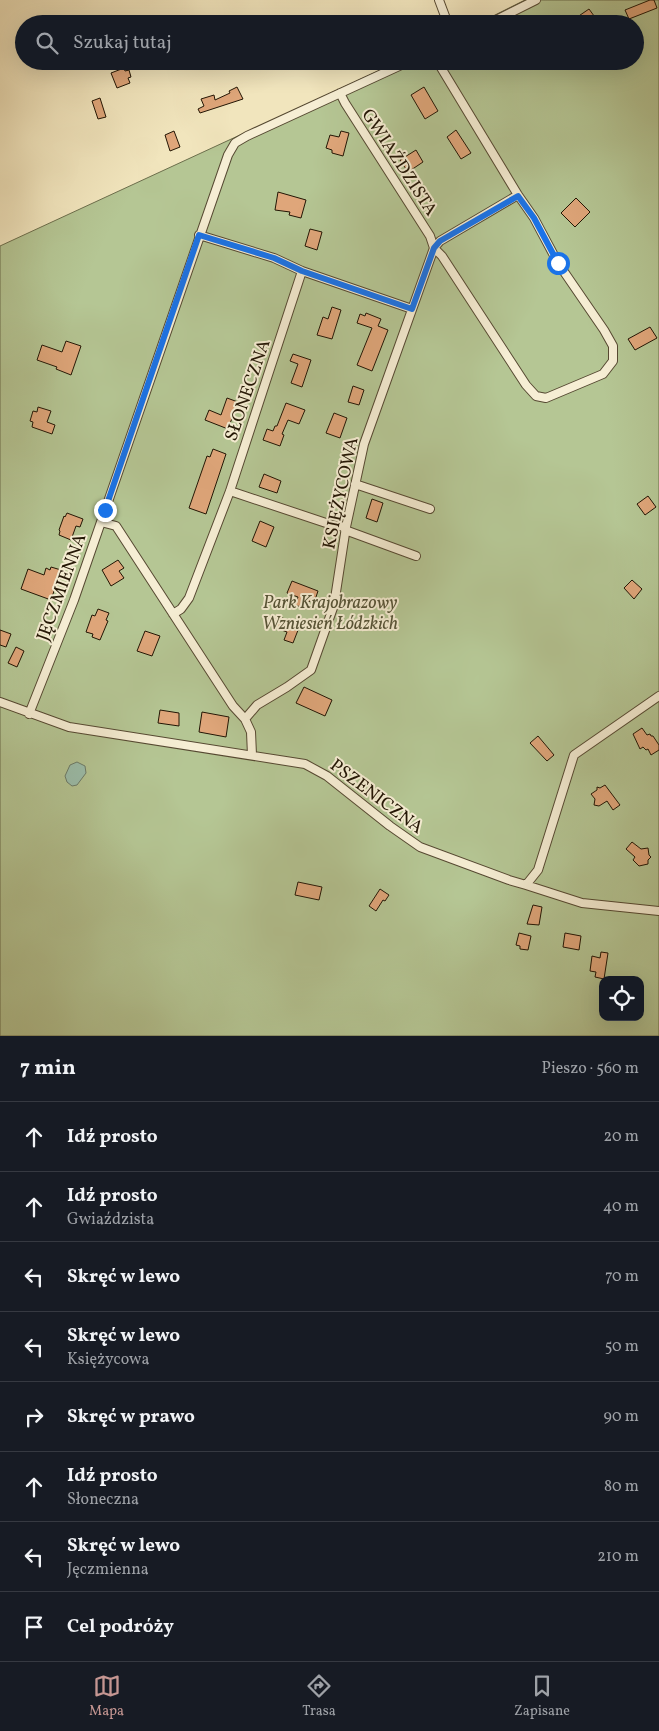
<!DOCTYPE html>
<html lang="pl">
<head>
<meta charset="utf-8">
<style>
  body { margin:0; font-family:Vollkorn,serif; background:#20242c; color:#f1f3f6 }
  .controls { position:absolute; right:15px; bottom:15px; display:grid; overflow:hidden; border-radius:10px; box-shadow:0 5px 20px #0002 }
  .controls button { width:45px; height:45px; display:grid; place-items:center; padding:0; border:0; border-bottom:1px solid #363941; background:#171b24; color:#f1f3f6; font:25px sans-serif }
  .stop { position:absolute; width:15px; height:15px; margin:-11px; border:4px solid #1a73e8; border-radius:50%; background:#fff }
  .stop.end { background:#1a73e8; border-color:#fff; box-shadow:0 1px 5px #0008 }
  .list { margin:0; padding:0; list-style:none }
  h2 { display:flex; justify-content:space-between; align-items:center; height:65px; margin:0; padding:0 20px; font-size:21px }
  h2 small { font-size:16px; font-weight:400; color:#9ea1a6 }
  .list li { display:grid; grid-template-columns:32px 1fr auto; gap:15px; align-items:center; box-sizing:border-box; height:70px; padding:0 20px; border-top:1px solid #363941 }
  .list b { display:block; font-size:19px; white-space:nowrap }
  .list p { margin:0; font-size:16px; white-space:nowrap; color:#9ea1a6 }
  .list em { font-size:16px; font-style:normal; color:#9ea1a6 }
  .icon { flex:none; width:28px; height:28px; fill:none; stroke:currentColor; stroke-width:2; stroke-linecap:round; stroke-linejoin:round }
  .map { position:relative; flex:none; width:659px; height:1036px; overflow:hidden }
  .search { position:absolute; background:#171b24; box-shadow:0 5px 20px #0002; left:15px; right:15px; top:15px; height:55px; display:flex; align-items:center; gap:12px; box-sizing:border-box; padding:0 18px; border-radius:28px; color:#9ea1a6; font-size:19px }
  .sheet { height:625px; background:#171b24 }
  nav { display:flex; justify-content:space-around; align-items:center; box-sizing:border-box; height:70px; border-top:1px solid #363941; background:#171b24; font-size:14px; color:#9ea1a6 }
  nav a { display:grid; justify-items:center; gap:2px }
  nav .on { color:#c59692 }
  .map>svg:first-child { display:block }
  .green { fill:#b5c694; stroke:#6c6e4c; fill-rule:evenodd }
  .water { fill:#9bbfac; stroke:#6b7b69 }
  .building { fill:#dfa67a; stroke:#221504 }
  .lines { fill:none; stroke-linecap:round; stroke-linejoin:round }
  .minor-casing { stroke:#564932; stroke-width:10 }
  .minor { stroke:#f6eed4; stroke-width:8 }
  .route { stroke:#1a73e8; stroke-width:6 }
  .labels { text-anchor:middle; stroke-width:4; stroke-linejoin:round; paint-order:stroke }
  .street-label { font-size:18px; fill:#221504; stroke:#f6eed4 }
  .park-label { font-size:18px; font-style:italic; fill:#555336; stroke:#f6eed4 }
</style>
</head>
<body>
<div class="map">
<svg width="659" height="1036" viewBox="0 0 659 1036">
  <rect width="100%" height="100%" fill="#f1e5bd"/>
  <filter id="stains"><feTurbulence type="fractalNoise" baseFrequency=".004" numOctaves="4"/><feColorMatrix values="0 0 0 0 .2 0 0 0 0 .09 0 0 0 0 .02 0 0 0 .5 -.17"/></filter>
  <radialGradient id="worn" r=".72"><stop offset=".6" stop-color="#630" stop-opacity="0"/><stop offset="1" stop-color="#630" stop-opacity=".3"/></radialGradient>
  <path class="green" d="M525 0H659V1036H0V246L400 61H635V24H477ZM603 980H640V1017H603Z"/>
  <path class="water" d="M77 762 85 766 86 773 77 785 72 786 67 782 65 776 70 765Z"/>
  <path class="building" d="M650 0H654L657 8 629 19 625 10Z
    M589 9 597 20 591 24H567Z
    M124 68 125 71 129 70 131 77 128 78 130 83 117 88 111 73Z
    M237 87 243 99 200 113 198 109 204 106 201 99 214 95 215 100 230 93 229 91Z
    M424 87 438 111 425 119 411 95Z
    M100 98 106 117 98 119 92 101Z
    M456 130 471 153 461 159 447 137Z
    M174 131 180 147 170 151 165 135Z
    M341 131 349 133 343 156 332 153V150L326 148 330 135 339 137Z
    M416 150 423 162 408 172 400 160Z
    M278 192 306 200 301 218 289 215 290 212 275 210Z
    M576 198 590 212 575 227 561 213Z
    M310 229 322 232 317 250 305 246Z
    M332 307 341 310 332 339 317 335 323 317 328 319Z
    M366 313 381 319 378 326 388 330 372 371 357 365 372 328 357 323 360 314 365 316Z
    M650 327 657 338 635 350 628 339Z
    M66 341 81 346 71 375 56 369 57 367 37 360 42 345 62 352Z
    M293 354 311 360 302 387 291 383 298 364 290 361Z
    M353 386 364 390 359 405 348 402Z
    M227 398 238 402 228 429 205 420 209 410 221 415Z
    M286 403 305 410 299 424 288 420 282 434 284 435 280 446 263 440 267 429 273 431 275 426H277Z
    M38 407 51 411 47 422 55 425 52 434 32 427 33 422 30 421 33 411 37 412Z
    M334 413 347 418 340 438 326 433Z
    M213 449 226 454 206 514 189 508 207 456 210 457Z
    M264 474 281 481 277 493 259 487Z
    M648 496 656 507 645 515 637 504Z
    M372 499 383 503 377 522 366 518Z
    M67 513 83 519 80 527 76 526 71 540 59 535 60 531 59 530 64 516 65 517Z
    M260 521 274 527 266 547 252 541Z
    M118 560 124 568 119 571 124 578 111 586 102 570Z
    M51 567 61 570 51 600 21 589 28 569 44 575 46 568 50 570Z
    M632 580 642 589 634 599 624 588Z
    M292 581 318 591 314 603 309 601 306 609 295 605 298 597 287 593Z
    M98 609 109 613 106 620 108 621 100 640 92 637 93 634 86 632 92 615 95 616Z
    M280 617 300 625 293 643 284 640 287 632 276 628Z
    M0 630 11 634 6 647 0 645Z
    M145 631 160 636 152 656 137 651Z
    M16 647 24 651 17 667 8 663Z
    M304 687 332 700 325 716 296 703Z
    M160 710 179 713V726L158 723Z
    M202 712 229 717 226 737 199 732Z
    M642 728 647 735 650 734 651 736H653L659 745V750L651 755 648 749 646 750 643 747 640 749 633 734Z
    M538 736 554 755 547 761 530 743Z
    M605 785 620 805 613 810 607 801 599 806 594 805 595 799 591 794 597 790V787L600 788Z
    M632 842 641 849 648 848 649 855 651 857 648 860V864L639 866 633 860 635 857 626 849Z
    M298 882 322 887 319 900 295 895Z
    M380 889 389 895 385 901 383 900 376 911 369 906Z
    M533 905 542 907 539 925 527 924Z
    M519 933 531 936 528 950 520 949V946L516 945Z
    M565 933 581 936 579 950 563 947Z
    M601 952 608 953 604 979 595 977 596 972 590 971 592 956 600 958Z"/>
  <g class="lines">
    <g class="minor-casing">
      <path id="minor" d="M439 0 448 24
        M488 24 536 0
        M340 93 345 103 430 236 434 248 442 256 526 385 536 396 546 398 603 374 613 361V346L604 330 558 263 534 218 518 195 437 61
        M199 235 274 258 302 271 412 309
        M355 484 430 509
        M230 491 332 525 346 527
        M101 522 116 526 233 706 245 719
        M345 530 416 556
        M173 614 181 609 189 598 230 491 302 271
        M0 702 69 727 305 764 327 776 390 826 420 847 509 880 526 885 538 870 574 755 659 696
        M29 714 74 600 228 155 235 143 247 136 410 61
        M252 755 251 732 245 719 257 705 287 687 311 670 334 605 346 527 364 444 434 248 440 241 518 195
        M526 885 582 903 659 911"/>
    </g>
    <use href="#minor" class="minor"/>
  </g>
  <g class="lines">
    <path class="route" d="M105 510 199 235 274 258 302 271 412 309 434 248 440 241 518 196 534 218 558 263"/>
  </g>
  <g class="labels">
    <g class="street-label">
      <text transform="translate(400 162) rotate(57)" y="6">GWIAŹDZISTA</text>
      <text transform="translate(247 390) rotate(-71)" y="6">SŁONECZNA</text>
      <text transform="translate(340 493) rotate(-78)" y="6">KSIĘŻYCOWA</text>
      <text transform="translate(61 587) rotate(-70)" y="6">JĘCZMIENNA</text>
      <text transform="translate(377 796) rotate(37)" y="6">PSZENICZNA</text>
    </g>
    <g class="park-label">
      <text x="330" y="608">Park Krajobrazowy<tspan x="330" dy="21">Wzniesień Łódzkich</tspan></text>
    </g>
  </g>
  <rect width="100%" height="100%" filter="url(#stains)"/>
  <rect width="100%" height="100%" fill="url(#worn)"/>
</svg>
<div class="controls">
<button><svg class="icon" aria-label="locate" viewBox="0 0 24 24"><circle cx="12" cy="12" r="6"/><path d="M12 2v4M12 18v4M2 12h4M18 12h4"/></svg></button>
</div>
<div class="stop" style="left:558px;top:263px"></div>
<div class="stop end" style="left:105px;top:510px"></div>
<div class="search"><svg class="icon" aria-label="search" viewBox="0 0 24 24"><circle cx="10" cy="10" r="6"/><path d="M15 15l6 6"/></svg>Szukaj tutaj</div>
</div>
<section class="sheet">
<h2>7 min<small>Pieszo · 560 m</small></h2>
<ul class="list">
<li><svg class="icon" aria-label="ahead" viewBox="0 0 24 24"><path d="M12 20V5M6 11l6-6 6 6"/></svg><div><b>Idź prosto</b></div><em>20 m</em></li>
<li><svg class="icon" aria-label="ahead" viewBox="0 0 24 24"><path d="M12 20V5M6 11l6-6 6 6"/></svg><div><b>Idź prosto</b><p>Gwiaździsta</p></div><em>40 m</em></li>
<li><svg class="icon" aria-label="left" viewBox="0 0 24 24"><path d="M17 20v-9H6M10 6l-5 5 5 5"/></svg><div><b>Skręć w lewo</b></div><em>70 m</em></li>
<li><svg class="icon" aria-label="left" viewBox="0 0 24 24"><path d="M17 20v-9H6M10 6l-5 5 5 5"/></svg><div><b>Skręć w lewo</b><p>Księżycowa</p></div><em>50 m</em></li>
<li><svg class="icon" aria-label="right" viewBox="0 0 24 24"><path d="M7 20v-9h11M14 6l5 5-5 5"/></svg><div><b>Skręć w prawo</b></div><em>90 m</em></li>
<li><svg class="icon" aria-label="ahead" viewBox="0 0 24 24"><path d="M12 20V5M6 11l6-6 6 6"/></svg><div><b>Idź prosto</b><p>Słoneczna</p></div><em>80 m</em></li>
<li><svg class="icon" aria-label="left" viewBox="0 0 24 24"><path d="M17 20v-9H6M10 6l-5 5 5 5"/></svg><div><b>Skręć w lewo</b><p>Jęczmienna</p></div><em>210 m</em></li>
<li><svg class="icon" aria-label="arrive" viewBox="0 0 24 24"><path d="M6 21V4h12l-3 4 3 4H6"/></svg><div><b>Cel podróży</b></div></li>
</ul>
</section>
<nav>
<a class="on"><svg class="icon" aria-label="map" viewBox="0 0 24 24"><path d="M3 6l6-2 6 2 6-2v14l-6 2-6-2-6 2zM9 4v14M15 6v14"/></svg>Mapa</a>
<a><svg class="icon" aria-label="directions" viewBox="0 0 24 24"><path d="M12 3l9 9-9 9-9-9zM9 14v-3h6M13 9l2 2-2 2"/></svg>Trasa</a>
<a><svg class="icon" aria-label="saved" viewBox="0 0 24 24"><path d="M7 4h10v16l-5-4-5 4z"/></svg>Zapisane</a>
</nav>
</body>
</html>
